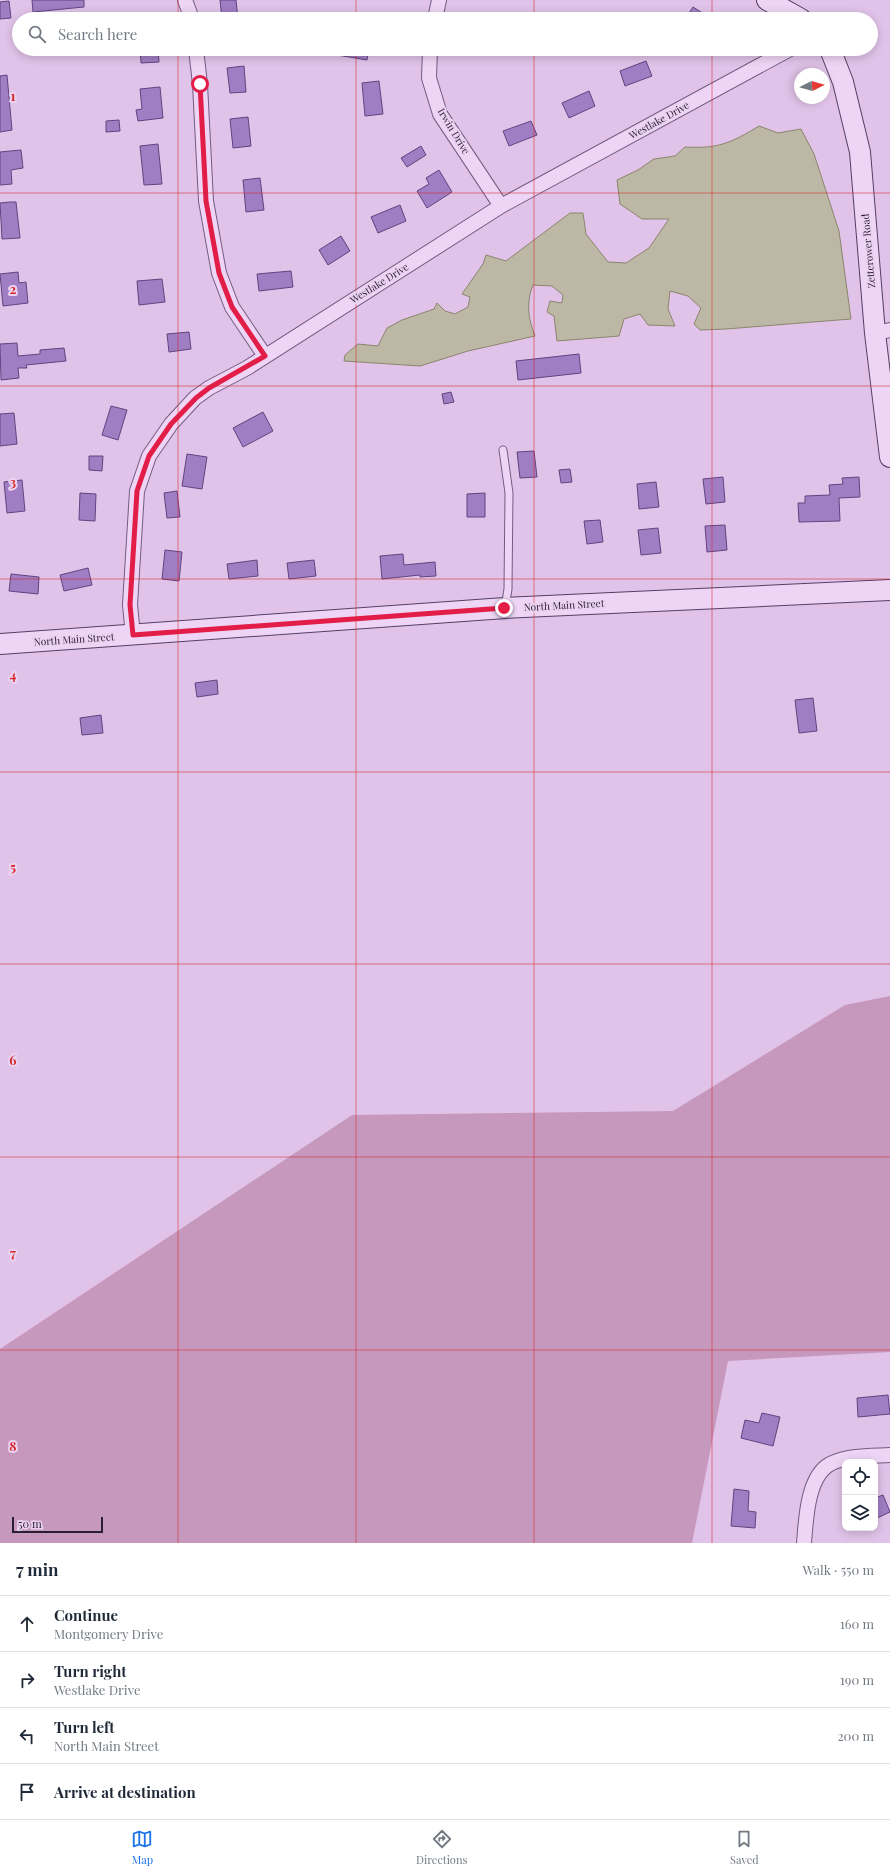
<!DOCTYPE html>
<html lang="en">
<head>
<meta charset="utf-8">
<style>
  body { margin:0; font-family:"Playfair Display",serif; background:#f6f6f7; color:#1f2937 }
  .controls { position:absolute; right:12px; bottom:12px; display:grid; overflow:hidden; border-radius:8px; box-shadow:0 2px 10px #0003 }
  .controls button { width:36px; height:36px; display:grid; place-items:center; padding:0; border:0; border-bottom:1px solid #e0e1e3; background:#fff; color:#1f2937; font:20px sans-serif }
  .compass { position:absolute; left:794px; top:68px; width:36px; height:36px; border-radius:50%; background:#fff; box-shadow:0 2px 10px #0003; rotate:84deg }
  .scale { position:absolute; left:12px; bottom:10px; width:91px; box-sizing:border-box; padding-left:4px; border:2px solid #2a1e33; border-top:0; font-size:11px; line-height:14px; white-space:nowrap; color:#2a1e33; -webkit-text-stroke:3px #ebd2f2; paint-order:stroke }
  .stop { position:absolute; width:12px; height:12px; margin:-9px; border:3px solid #e11d48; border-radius:50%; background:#fff }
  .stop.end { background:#e11d48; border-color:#fff; box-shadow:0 1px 4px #0008 }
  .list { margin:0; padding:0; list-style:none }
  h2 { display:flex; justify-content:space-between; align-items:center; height:52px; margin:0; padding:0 16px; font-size:17px }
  h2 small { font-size:13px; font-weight:400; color:#747a83 }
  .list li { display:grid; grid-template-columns:26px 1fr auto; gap:12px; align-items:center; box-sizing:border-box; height:56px; padding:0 16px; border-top:1px solid #e0e1e3 }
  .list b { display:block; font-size:15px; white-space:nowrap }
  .list p { margin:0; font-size:13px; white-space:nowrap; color:#747a83 }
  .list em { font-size:13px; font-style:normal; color:#747a83 }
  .icon { flex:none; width:22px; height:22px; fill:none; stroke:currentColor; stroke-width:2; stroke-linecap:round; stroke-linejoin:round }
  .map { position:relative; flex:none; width:890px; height:1543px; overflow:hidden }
  .search { position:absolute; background:#fff; box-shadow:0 2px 10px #0003; left:12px; right:12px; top:12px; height:44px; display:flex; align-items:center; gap:10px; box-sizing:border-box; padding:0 14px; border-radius:22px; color:#747a83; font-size:15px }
  .sheet { height:276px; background:#fff }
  nav { display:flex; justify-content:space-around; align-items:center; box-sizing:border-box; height:56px; border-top:1px solid #e0e1e3; background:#fff; font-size:11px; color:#747a83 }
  nav a { display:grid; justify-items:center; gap:2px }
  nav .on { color:#1a73e8 }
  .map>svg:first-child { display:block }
  .green { fill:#c698bd }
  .water { fill:#bdb8a5; stroke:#8a856d }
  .building { fill:#a17dc4; stroke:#60447f }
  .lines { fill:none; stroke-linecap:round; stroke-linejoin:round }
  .lane-casing { stroke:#735c82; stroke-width:9 }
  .street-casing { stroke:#735c82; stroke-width:16 }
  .secondary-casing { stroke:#553f64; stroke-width:22 }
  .lane { stroke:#eed5f5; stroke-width:7 }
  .street { stroke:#eed5f5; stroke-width:14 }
  .secondary { stroke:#eed5f5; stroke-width:20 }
  .route { stroke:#e11d48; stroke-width:5 }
  .grid { fill:none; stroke:#d62828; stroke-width:1; stroke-opacity:0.55 }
  .labels { text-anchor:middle; stroke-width:4; stroke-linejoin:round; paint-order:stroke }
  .street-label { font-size:10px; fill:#2a1e33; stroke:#ebd2f2 }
  .grid-label { font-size:13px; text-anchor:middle; font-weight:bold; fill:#d62828; stroke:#ebd2f2; stroke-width:4; stroke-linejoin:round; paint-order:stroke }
</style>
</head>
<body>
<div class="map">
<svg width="890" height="1543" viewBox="0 0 890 1543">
  <rect width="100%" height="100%" fill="#e1c3e9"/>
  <path class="green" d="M890 996V1352L728 1361 692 1543H0V1349L352 1115 673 1111 845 1005Z"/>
  <path class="water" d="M759 126 778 133 801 129 814 154 839 231 851 319 726 329 700 330 694 324 701 308 688 296 670 291 668 309 675 326 648 325 640 314 624 319 619 336 557 341 554 316 547 312 550 301 562 303 563 295 552 286 533 285C526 302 528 319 535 336L468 351 420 366 344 361 345 355 358 344 378 346 387 328 402 320 434 309 437 303 445 311 455 314 468 307 470 297 462 294 483 264 486 255 506 261 570 213H583L586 234 608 262 626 263 649 248 669 219H642L620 204 617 180 638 170 654 159 675 156 685 147C718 149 731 143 759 126Z"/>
  <path class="building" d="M32 0H84V7L33 12Z
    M220 0H236L238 19H222Z
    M9 1 11 18 0 19V2Z
    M693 7 712 19H685Z
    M140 49H158L159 62 141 63Z
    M332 49H369L367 60 331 54Z
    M646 61 652 76 625 86 620 71Z
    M244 66 246 92 230 93 227 68Z
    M7 75 12 130 0 132V76Z
    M379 81 383 114 365 116 362 83Z
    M160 87 163 118 138 121 136 110 142 109 140 89Z
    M589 91 595 106 569 118 562 103Z
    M248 117 251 146 233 148 230 119Z
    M119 120 120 131 106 132V121Z
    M531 121 537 135 509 146 503 131Z
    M158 144 162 184 144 185 140 146Z
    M421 146 426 155 407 167 401 158Z
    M21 150 23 168 11 170 12 184 0 185V152Z
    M439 170 452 192 427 208 417 191 429 184 426 178Z
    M260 178 264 210 246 212 243 180Z
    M10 202H16L20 238 2 239 0 203Z
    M400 205 406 221 378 233 371 217Z
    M341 236 350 251 328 265 319 250Z
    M291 271 293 287 259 291 257 274Z
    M18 272 19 283 26 282 28 303 3 306 0 274Z
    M162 279 165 302 139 305 137 281Z
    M189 332 191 349 169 352 167 334Z
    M17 343 18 356 40 354V350L64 348 66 361 26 365 27 368H18L19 378 1 380 0 344Z
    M579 354 581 373 518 380 516 361Z
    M451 392 454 402 444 404 442 394Z
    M111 406 127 410 118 440 102 435Z
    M263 412 273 431 243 447 233 428Z
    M14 413 17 444 0 446V414Z
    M534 451 537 477 520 478 517 452Z
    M187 454 207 457 202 489 182 486Z
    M89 456H103L102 471 89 470Z
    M570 469 572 482 561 483 559 470Z
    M723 477 725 502 706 504 703 479Z
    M859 477 860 497 839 498 840 521 799 522 798 503H805V496L830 495 829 485 843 484 842 478Z
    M22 480 25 511 7 513 4 482Z
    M656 482 659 507 639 509 637 484Z
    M177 491 180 517 167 518 164 493Z
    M80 493 96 494 95 521 79 520Z
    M485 493V517H467V494Z
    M600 520 603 542 587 544 584 521Z
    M725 525 727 550 707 552 705 526Z
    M658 528 661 553 641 555 638 530Z
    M165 550 182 552 179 581 162 579Z
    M403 554 404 565 435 562 436 576 420 577V575L382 579 380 556Z
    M257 560 258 576 229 579 227 564Z
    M314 560 316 576 289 579 287 563Z
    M88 568 92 585 64 591 60 575Z
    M11 574 39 577 38 594 9 591Z
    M217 680 218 694 197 697 195 683Z
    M813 698 817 731 799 733 795 700Z
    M101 715 103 733 82 735 80 718Z
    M888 1395 890 1414 858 1417 857 1398Z
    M762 1413 780 1417 773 1446 741 1438 745 1420 759 1423Z
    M734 1489 749 1491 748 1511 756 1512 755 1528 731 1526Z
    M883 1495 890 1512 875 1519V1498Z"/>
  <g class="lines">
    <g class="lane-casing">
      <path id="lane" d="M503 450 509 493 508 589 505 608"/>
    </g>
    <g class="street-casing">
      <path id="street" d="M185 0 192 19
        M435 19 439 0
        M196 49 200 84 206 201 219 273 232 307 265 356
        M430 49 429 78 440 114 501 206
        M875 333 890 330
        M133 635 130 605 137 491 149 456 171 424 195 398 209 388 247 368 501 206 790 49
        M804 1543C806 1520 807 1477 830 1464 847 1455 871 1456 890 1455"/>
    </g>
    <g class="secondary-casing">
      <path id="secondary" d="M767 0 801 19
        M830 49 843 82 860 152 875 333 890 457
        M0 644 505 608 890 590"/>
    </g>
    <use href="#lane" class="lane"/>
    <use href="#street" class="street"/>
    <use href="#secondary" class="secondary"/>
  </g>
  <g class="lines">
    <path class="route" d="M200 84 206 201 219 273 232 307 265 356 209 388 196 398 171 424 149 456 137 491 130 605 133 635 504 608"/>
  </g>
  <path class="grid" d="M178 0V19M356 0V19M534 0V19M712 0V19M178 49V1543M356 49V1543M534 49V1543M712 49V1543M0 193H890M0 386H890M0 579H890M0 772H890M0 964H890M0 1157H890M0 1350H890"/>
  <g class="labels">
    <g class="street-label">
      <text transform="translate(659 120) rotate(-29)" y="4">Westlake Drive</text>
      <text transform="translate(454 131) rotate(59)" y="4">Irwin Drive</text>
      <text transform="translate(868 251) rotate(-95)" y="4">Zetterower Road</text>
      <text transform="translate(379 283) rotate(-32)" y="4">Westlake Drive</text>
      <text transform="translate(564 605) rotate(-3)" y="4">North Main Street</text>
      <text transform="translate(74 639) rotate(-4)" y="4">North Main Street</text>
    </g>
  </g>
  <g class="grid-label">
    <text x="13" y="101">1</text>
    <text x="13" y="294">2</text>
    <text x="13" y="487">3</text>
    <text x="13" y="680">4</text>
    <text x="13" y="872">5</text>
    <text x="13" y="1065">6</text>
    <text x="13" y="1258">7</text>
    <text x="13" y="1451">8</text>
  </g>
</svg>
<div class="controls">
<button><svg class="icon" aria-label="locate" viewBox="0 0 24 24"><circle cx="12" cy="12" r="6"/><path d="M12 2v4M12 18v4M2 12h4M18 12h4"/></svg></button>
<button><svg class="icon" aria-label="layers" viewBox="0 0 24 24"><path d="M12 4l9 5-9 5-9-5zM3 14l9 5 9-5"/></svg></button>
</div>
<svg class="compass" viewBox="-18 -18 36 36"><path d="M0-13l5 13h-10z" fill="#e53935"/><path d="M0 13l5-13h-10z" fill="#747a83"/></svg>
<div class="scale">50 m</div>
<div class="stop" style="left:200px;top:84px"></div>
<div class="stop end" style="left:504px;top:608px"></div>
<div class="search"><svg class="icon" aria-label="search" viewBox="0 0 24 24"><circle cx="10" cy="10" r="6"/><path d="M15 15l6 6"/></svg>Search here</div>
</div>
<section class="sheet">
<h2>7 min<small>Walk · 550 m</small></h2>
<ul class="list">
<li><svg class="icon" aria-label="ahead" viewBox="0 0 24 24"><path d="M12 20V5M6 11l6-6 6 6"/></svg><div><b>Continue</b><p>Montgomery Drive</p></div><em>160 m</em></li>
<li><svg class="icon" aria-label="right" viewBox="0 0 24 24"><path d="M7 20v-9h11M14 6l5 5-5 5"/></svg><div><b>Turn right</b><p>Westlake Drive</p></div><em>190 m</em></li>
<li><svg class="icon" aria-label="left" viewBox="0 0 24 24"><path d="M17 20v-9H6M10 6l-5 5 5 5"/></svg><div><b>Turn left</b><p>North Main Street</p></div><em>200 m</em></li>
<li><svg class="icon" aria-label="arrive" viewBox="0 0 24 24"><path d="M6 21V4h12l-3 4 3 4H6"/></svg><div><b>Arrive at destination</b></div></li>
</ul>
</section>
<nav>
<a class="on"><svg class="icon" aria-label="map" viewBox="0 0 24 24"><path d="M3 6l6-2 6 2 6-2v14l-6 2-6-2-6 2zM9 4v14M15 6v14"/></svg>Map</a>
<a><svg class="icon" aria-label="directions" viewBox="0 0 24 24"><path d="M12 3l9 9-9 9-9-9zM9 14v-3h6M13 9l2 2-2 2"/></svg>Directions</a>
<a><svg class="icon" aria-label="saved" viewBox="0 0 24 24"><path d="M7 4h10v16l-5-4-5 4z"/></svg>Saved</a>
</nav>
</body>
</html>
